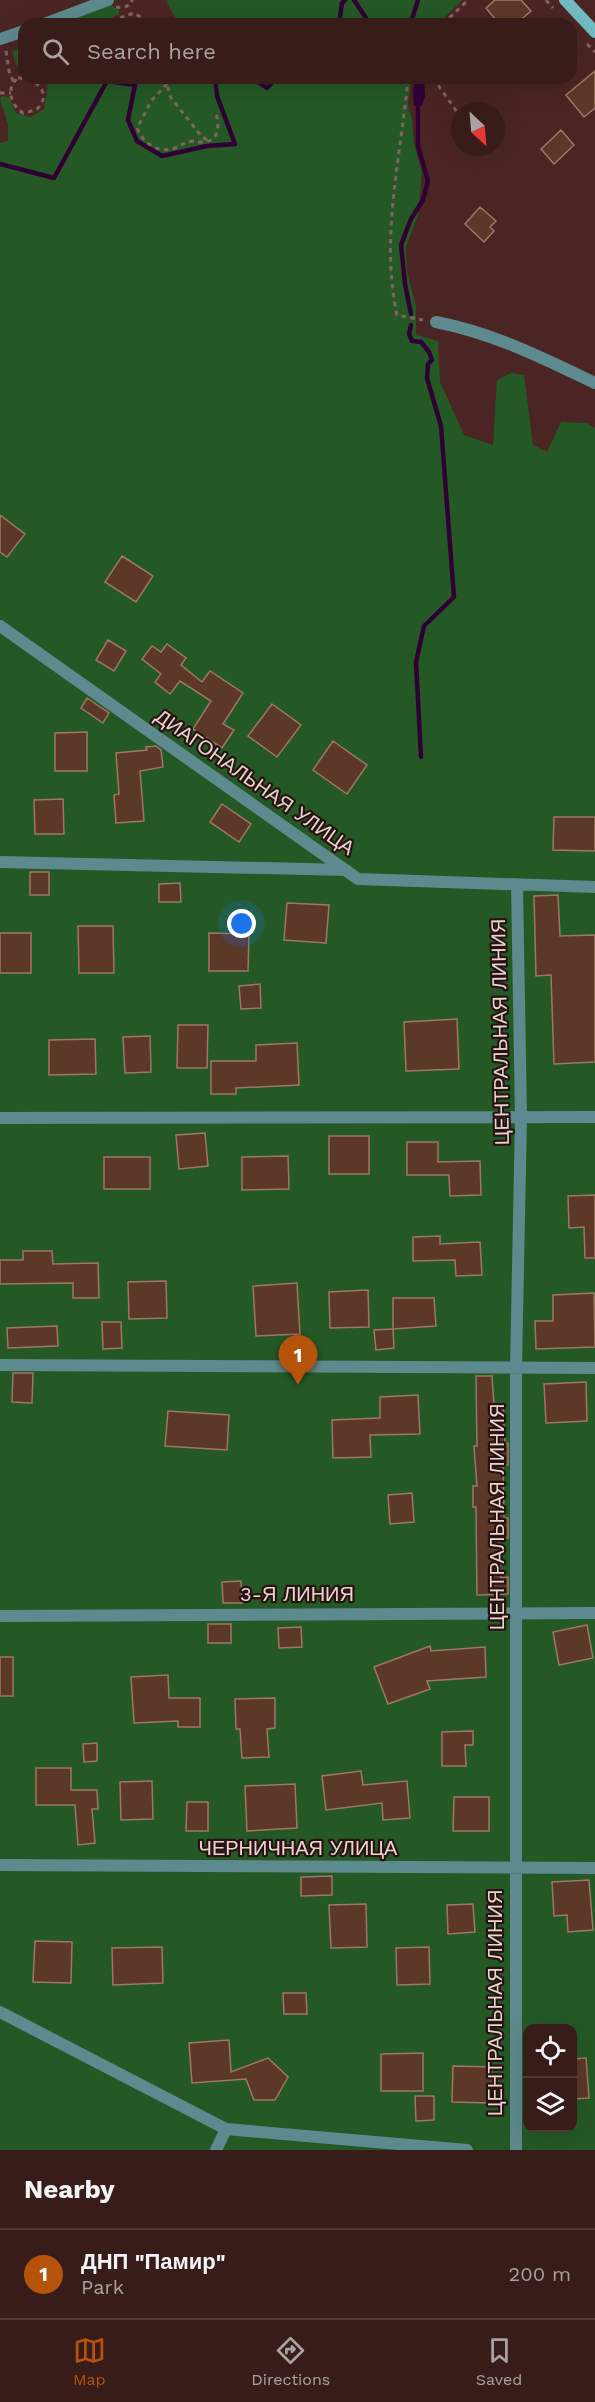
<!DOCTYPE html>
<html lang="en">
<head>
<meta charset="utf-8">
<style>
  body { margin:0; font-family:"Work Sans",sans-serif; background:#432927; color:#f1f3f6 }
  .controls { position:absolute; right:18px; bottom:18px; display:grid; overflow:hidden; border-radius:12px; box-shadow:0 6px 24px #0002 }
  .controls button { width:54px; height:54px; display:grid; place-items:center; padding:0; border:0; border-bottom:2px solid #523a39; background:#381c1a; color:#f1f3f6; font:30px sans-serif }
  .compass { position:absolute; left:451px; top:102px; width:54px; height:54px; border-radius:50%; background:#381c1a; box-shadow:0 6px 24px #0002; rotate:154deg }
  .you { position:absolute; left:242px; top:924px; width:21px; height:21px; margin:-15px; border:4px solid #fff; border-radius:50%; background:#1a73e8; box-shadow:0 0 0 9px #1a73e833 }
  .badge { display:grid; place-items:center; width:39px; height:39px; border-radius:50%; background:#b45309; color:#fff; font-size:20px; font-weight:700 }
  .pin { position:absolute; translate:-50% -50px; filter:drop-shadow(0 2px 3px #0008) }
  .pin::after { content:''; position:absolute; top:32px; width:21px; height:18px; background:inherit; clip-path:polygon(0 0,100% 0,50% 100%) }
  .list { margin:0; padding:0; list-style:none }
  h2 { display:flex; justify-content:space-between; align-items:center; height:78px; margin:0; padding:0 24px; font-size:26px }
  h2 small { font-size:20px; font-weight:400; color:#aba1a2 }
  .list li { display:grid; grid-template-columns:39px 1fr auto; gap:18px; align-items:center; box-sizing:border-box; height:90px; padding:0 24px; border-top:2px solid #523a39 }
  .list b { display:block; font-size:22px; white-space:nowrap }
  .list p { margin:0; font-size:20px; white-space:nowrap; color:#aba1a2 }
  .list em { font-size:20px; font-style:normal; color:#aba1a2 }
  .icon { flex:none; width:33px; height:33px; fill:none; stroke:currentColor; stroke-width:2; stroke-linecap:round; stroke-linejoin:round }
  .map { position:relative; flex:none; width:595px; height:2150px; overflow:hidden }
  .search { position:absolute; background:#381c1a; box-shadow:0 6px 24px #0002; left:18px; right:18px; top:18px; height:66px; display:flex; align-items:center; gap:15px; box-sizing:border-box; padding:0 21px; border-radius:18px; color:#aba1a2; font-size:22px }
  .sheet { height:168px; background:#381c1a }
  nav { display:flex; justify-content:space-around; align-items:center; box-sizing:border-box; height:84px; border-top:2px solid #523a39; background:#381c1a; font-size:16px; color:#aba1a2 }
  nav a { display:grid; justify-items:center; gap:3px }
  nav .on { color:#b45309 }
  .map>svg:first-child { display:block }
  .green { fill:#245926; fill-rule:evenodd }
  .water { fill:#300035 }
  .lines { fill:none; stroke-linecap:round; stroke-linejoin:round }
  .stream { stroke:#300035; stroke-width:4.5 }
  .building { fill:#5c3828; stroke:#9f7665; stroke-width:1.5 }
  .path { stroke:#84625f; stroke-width:3; stroke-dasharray:4.5 4.5; stroke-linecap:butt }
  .street { stroke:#5d8a8e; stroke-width:12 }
  .secondary { stroke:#71bbc3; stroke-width:12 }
  .labels { text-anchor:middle; stroke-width:4.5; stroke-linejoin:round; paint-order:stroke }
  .street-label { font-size:20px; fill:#edd3d0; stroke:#261413 }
</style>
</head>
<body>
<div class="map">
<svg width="595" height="2150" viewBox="0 0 595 2150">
  <rect width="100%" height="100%" fill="#4b2523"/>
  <path class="green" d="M168 0H462L438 24H179L167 3Z
    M111 5 119 10V14L101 24H44Z
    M24 45V76H21L12 52Z
    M54 78H411L408 106 412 119 414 144 422 172 418 215 406 247 407 271 416 307V335L438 341 440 382 464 435 493 445 497 380 511 373 524 375 533 445 547 452 561 422 586 423 595 428V2150H0V143L8 141V124L0 99 2 96 9 97 16 113 31 117 44 109 48 83ZM528 2028H572V2128H528Z"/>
  <path class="water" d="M424 78 425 96 422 105 414 106 413 91 415 79Z"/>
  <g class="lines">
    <path class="stream" d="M354 0 370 24
      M339 24 342 3 345 0
      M408 24 412 19 418 0
      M252 78 267 88 276 78
      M0 164 54 178 107 81 135 85 128 120 137 141 162 156 207 146 235 144 217 96 215 78
      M411 314 405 284 401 245 411 219 423 200 428 181 418 146V100
      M411 325 409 334 412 341 421 342 429 352 432 360 428 364 427 378 441 426 454 597 424 626 416 662 421 757"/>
  </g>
  <path class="building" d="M495 0H521L531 11 516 24H499L486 8Z
    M595 71V108L584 117 566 95Z
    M561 130 574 145 554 164 541 149Z
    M480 207 496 221 490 227 494 231 484 242 465 224Z
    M0 515 25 534 7 557 0 552Z
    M122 556 153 576 136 602 105 582Z
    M108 640 126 651 114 671 96 660Z
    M167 644 186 658 181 665 202 682 210 671 243 693 223 724 234 730 222 748 193 729 211 701 180 681 170 694 155 682 161 674 142 659 152 646 161 652Z
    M87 698 109 713 103 723 81 708Z
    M272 704 301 725 277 757 248 736Z
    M87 732V771H55V733Z
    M333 741 367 765 347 794 313 770Z
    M156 746 161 750 163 767 140 771 144 821 116 823 114 795 119 794 116 753 147 750 146 747Z
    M63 799 64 834H35L34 800Z
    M222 804 251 824 239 842 210 822Z
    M554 817H595V851L553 850Z
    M30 872H49V895H30Z
    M180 883 181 902H159V884Z
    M558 895 560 936 595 935V1062L554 1064 551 975 536 976 534 896Z
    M287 903 329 905 326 943 284 940Z
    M78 926H113L114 973H79Z
    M0 933H31V973H0Z
    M209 933 249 934 248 971H209Z
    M260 984 261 1008 241 1009 239 986Z
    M457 1019 459 1069 406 1071 404 1022Z
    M178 1025H208L207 1068H177Z
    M150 1036 151 1072 125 1073 123 1037Z
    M95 1039 96 1074 49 1075V1040Z
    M297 1043 299 1085 236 1088V1094H211V1061H256V1045Z
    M205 1133 208 1166 179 1169 176 1135Z
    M329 1136H369V1174H329Z
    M407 1142H438V1162L480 1161 481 1195 450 1196 449 1175H407Z
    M288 1156 289 1189 242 1190V1157Z
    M104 1157H150V1189H104Z
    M595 1195V1258H585L584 1227 569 1228 568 1196Z
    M440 1236V1244L480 1242 482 1275 456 1276 455 1260 413 1261V1237Z
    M23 1251H52L53 1264 98 1263 99 1298H73V1283L0 1284V1260H23Z
    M166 1281 167 1318 129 1319 128 1282Z
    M297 1283 300 1334 256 1336 253 1286Z
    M368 1290 369 1327 330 1328 329 1292Z
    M594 1293 595 1347 536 1349 535 1321H553V1295Z
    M393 1298H434L436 1326 393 1329Z
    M102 1322H121L122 1348 103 1349Z
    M57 1326 58 1346 8 1348 7 1328Z
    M393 1329 394 1348 376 1350 374 1330Z
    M13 1373H33L32 1403 12 1402Z
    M476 1376H492L494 1405H503L505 1444 508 1443V1465H503L504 1518H508V1538H499L501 1578 508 1577V1594L477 1595 476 1507H473V1486H477L474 1446H477Z
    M586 1382 587 1421 546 1423 544 1384Z
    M418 1395 420 1434 370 1435 371 1457 333 1458 332 1420 380 1418V1397Z
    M168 1411 229 1415 227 1450 165 1446Z
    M412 1493 414 1522 390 1524 388 1495Z
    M241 1581 242 1603H223L222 1582Z
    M208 1624H231V1643H208Z
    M587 1625 593 1658 559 1665 553 1632Z
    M301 1627 302 1647 279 1648 278 1628Z
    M430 1646 431 1651 485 1647 486 1677 427 1681 430 1689 388 1704 374 1667Z
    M0 1657H13V1696H0Z
    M168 1675 169 1698H200V1727H178V1721L134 1723 131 1677Z
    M275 1698V1728L267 1729 269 1757 242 1758 240 1729H236L235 1699Z
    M473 1731V1745H465L466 1766H442V1732Z
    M97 1743V1761L84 1762 83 1744Z
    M36 1768H71V1790H97L98 1809H92L95 1843 78 1845 75 1805H36Z
    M361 1771 363 1785 407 1781 410 1818 383 1820 382 1803 326 1810 322 1776Z
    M152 1781 153 1819 121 1820 120 1782Z
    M295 1784 297 1828 247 1831 245 1786Z
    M454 1797H489V1831H453Z
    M187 1802H208V1831H186Z
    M332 1876V1895L301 1896V1877Z
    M589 1880 593 1930 568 1932 567 1915 554 1916 552 1882Z
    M366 1904 367 1947 331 1948 329 1905Z
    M473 1904 475 1932 448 1934 447 1905Z
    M35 1941 72 1942 71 1983 33 1982Z
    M162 1947 163 1983 113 1985 112 1948Z
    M429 1947 430 1984 397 1985 396 1948Z
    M283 1993H306L307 2014H284Z
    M229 2040 231 2072 268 2058 288 2077 275 2100H254L246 2079 192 2083 189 2043Z
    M423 2053V2091H381V2054Z
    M586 2058 589 2098 573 2099V2059Z
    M453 2066 492 2067 491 2103 452 2102Z
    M415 2096H434V2120L416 2121Z"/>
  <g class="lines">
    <path class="path" d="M546 0 553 8
      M116 7 123 8 131 4 132 0
      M103 24 134 13 152 24
      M443 24 468 0
      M587 44 595 52
      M6 51 9 71 13 81
      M18 78C36 78 54 94 36 110L23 113C10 105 6 87 18 78Z
      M38 78H43
      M165 78 171 98 202 137 209 141
      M408 78C401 157 380 236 397 315L423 320
      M433 78 455 109 460 122
      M167 84 152 100 137 128C143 143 158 154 175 148 181 145 186 142 193 141 199 141 196 142 202 142 219 142 220 126 216 114
      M0 93H11"/>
    <path class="street" d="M44 24 108 0
      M0 39 24 31
      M436 322C493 333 543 358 595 383
      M0 626 358 879 595 887
      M0 862 346 870
      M0 1118 595 1117
      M0 1365 595 1368
      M0 1616 595 1613
      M0 1865 595 1868
      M0 2012 226 2129 467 2150
      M216 2150 226 2129
      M516 2150V1368L521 1117 517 885"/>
    <path class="secondary" d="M565 0 595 32"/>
  </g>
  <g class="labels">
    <g class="street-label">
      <text transform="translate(255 782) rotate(35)" y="7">ДИАГОНАЛЬНАЯ УЛИЦА</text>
      <text transform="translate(500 1032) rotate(-91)" y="7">ЦЕНТРАЛЬНАЯ ЛИНИЯ</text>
      <text transform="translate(497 1517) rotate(-90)" y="7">ЦЕНТРАЛЬНАЯ ЛИНИЯ</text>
      <text x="297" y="1601">3-Я ЛИНИЯ</text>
      <text x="298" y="1855">ЧЕРНИЧНАЯ УЛИЦА</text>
      <text transform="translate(495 2003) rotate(-90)" y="7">ЦЕНТРАЛЬНАЯ ЛИНИЯ</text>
    </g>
  </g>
</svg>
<div class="controls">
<button><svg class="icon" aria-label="locate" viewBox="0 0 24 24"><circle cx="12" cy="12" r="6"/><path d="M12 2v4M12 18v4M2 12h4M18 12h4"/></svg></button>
<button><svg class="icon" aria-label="layers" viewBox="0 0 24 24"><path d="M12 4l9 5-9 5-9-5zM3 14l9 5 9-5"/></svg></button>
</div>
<svg class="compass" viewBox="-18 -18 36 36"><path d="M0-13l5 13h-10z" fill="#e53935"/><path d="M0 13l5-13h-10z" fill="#aba1a2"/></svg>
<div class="you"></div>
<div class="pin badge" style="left:298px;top:1385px">1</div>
<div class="search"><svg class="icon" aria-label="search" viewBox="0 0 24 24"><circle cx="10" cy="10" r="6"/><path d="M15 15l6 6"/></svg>Search here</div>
</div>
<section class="sheet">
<h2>Nearby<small></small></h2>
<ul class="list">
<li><span class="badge">1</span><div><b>ДНП &quot;Памир&quot;</b><p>Park</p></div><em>200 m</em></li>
</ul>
</section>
<nav>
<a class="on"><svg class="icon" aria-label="map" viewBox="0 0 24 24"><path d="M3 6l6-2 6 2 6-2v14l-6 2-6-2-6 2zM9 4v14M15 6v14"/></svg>Map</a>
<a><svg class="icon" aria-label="directions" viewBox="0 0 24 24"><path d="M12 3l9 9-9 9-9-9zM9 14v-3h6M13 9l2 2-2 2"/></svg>Directions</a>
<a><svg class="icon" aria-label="saved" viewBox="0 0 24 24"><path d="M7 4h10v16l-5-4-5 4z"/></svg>Saved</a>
</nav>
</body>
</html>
